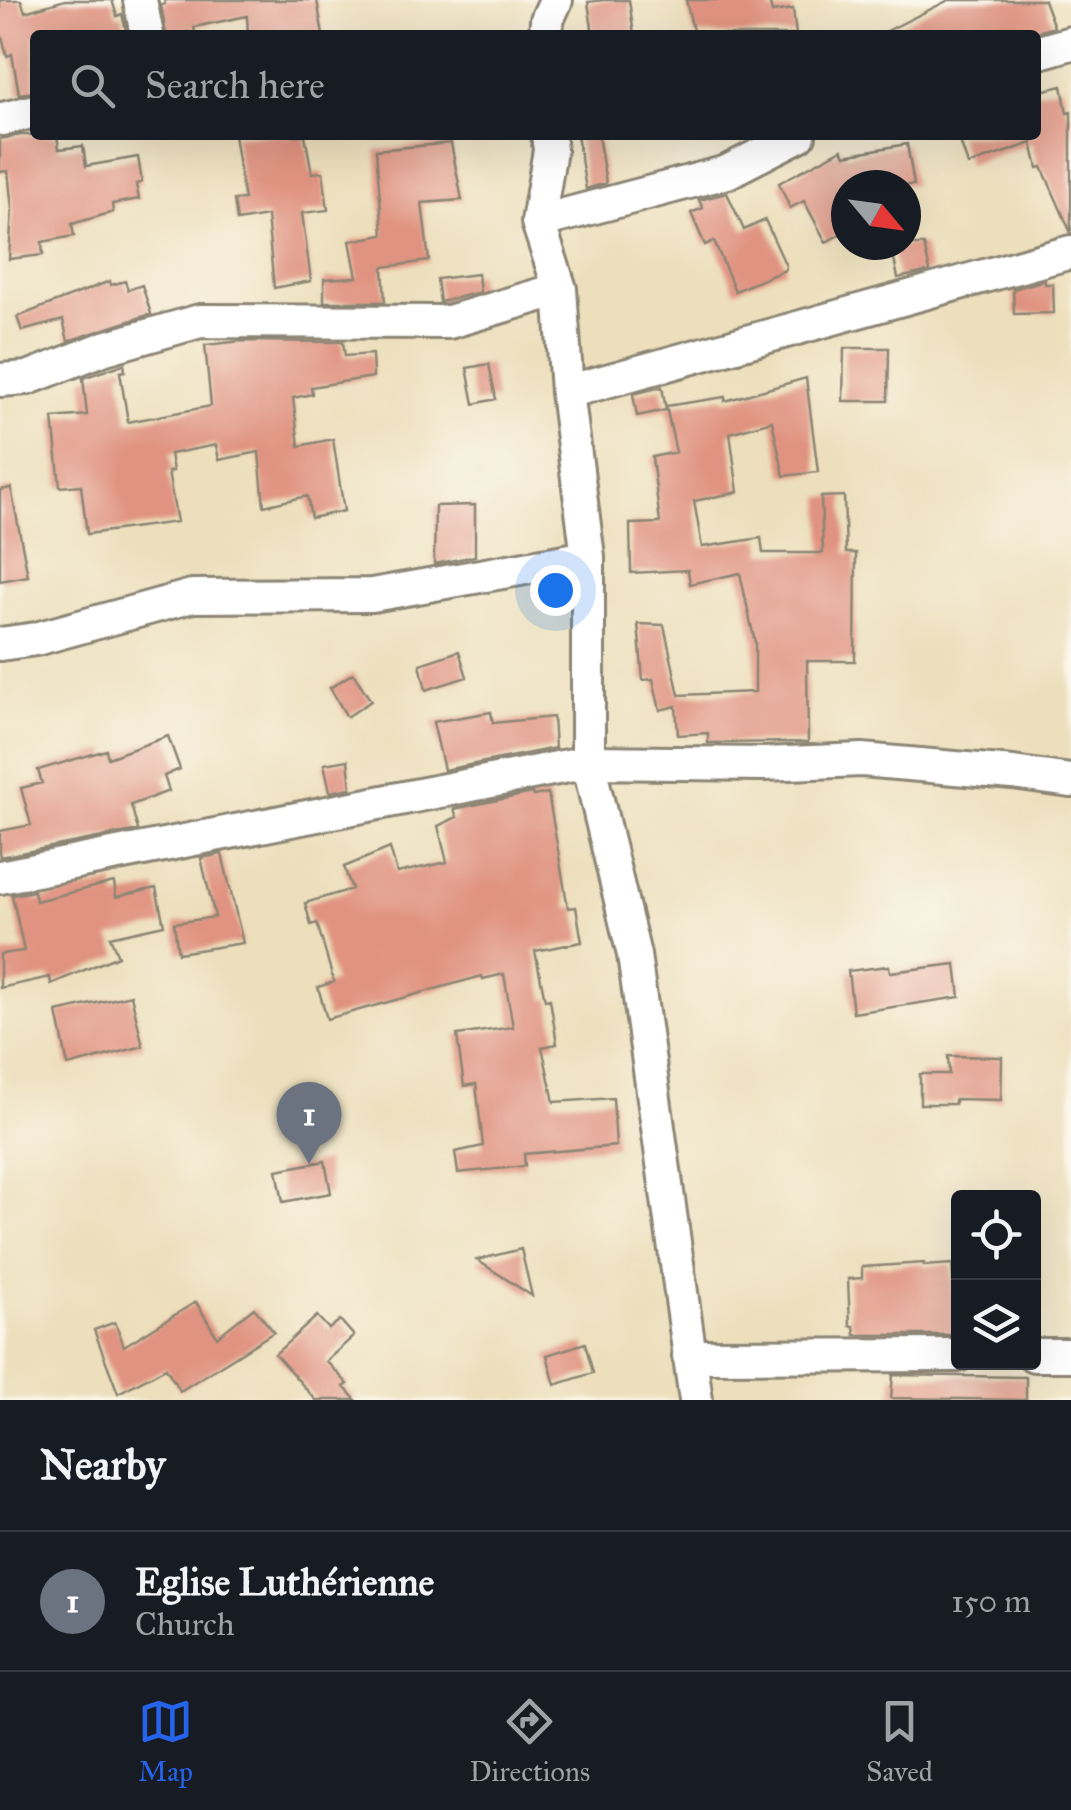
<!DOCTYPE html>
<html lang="en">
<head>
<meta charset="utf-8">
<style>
  body { margin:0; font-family:"IM FELL Great Primer",serif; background:#20242c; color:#f1f3f6 }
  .controls { position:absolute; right:30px; bottom:30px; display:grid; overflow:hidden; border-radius:10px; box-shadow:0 10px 40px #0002 }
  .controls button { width:90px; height:90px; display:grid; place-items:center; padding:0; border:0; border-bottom:2px solid #363941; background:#171b24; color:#f1f3f6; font:50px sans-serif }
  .compass { position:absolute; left:831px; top:170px; width:90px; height:90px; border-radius:50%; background:#171b24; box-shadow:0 10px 40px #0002; rotate:119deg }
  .you { position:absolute; left:555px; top:590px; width:35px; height:35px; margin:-25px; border:8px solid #fff; border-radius:50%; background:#1a73e8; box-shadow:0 0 0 15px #1a73e833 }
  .badge { display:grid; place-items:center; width:65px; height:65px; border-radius:50%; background:#2563eb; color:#fff; font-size:32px; font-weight:700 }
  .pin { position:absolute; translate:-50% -82px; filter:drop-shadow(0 2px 5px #0008) }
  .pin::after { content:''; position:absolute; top:52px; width:35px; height:30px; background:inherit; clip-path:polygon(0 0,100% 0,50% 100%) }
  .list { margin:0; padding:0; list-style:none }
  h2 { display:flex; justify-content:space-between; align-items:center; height:130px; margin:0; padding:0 40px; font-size:42px }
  h2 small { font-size:32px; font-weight:400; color:#9ea1a6 }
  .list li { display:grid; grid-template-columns:65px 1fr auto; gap:30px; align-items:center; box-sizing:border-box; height:140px; padding:0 40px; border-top:2px solid #363941 }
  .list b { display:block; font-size:38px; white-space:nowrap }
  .list p { margin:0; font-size:32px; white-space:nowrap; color:#9ea1a6 }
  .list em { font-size:32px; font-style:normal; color:#9ea1a6 }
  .icon { flex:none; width:55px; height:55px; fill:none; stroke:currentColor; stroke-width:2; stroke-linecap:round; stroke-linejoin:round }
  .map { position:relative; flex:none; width:1071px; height:1400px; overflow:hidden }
  .search { position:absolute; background:#171b24; box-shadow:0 10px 40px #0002; left:30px; right:30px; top:30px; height:110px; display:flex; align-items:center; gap:25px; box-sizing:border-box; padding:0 35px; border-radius:10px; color:#9ea1a6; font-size:38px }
  .sheet { height:270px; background:#171b24 }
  nav { display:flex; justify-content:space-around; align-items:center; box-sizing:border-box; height:140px; border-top:2px solid #363941; background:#171b24; font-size:28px; color:#9ea1a6 }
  nav a { display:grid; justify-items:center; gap:5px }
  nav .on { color:#2563eb }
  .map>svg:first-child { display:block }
  .building { fill:#e09380 }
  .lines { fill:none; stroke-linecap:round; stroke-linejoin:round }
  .minor-casing { stroke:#8c8574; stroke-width:38 }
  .minor { stroke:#fff; stroke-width:32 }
</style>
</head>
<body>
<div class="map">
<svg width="1071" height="1400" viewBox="0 0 1071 1400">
  <rect width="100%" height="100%" fill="#fbf7ec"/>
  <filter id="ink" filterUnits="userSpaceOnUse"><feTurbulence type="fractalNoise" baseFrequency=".01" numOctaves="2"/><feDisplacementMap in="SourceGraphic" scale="20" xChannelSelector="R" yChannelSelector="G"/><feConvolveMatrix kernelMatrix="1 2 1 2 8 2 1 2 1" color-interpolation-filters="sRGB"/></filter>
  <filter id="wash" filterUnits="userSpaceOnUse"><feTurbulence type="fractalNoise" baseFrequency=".0048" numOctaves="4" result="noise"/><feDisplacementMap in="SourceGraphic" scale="40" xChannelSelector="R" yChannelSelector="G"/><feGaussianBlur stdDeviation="2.25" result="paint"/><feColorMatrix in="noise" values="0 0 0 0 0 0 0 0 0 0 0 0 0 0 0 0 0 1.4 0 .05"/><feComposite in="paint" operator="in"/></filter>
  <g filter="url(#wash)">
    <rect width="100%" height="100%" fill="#eddfbc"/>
    <g id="blocks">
      <path class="building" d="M0 0H21L25 12 65 0H112L117 16 122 14 127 35H35V92L19 94 12 54 7 56 0 29Z
        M164 0H317L323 35H248L247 16 194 27 195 32 166 35 161 5 165 4Z
        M603 0H629L634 35H593L588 2Z
        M686 0H769L772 12 793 9 796 35H694Z
        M949 0H1044L1054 27 1028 35H879Z
        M1062 86 1067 113 1071 112V233L1042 167 1038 168 1032 143 968 165 958 135H1036V92Z
        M21 135H57L59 149 83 146 86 166 138 157 142 182 136 184 139 199 112 204 113 212 72 224 74 236 42 242 43 255 9 259 12 209 8 171 0 172V139Z
        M234 135H305L312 173 323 172 328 210 302 213 311 281 274 288 267 216 237 221 234 200 244 199Z
        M577 135H598L606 183 586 189Z
        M451 143 462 200 422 203 429 261 383 267 385 302H324V279L357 277 350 241 383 235 376 150Z
        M907 144 914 185H846V231L826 242 804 201 790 208 779 183 842 149 845 155Z
        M727 193 744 230 765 220 786 266 785 270 735 291 714 241 705 245 691 213 703 208 699 200Z
        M891 245H924L930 271 898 278Z
        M478 274 480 292 440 302 437 279Z
        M1045 280V284H1053L1054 313 1014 314 1013 289Z
        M110 281 111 285 125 281 128 290 142 285 151 314 68 341 63 320 22 331 17 317Z
        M242 341 343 342 345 356 372 354 373 377 311 387 312 394 293 398 299 446 333 439 344 511 311 518 307 496 264 506 259 452 219 460 216 445 170 454 173 471 168 472 177 522 87 534 81 485 60 487 53 418 87 415 83 378 124 364 125 371 120 372 128 422 211 406 205 345Z
        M844 348H889L888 401H843Z
        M489 364 496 399 474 404 467 368Z
        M806 378 818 472 784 476 772 421 730 433 738 492 694 501 702 547 761 538 763 553H823L821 497 844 496 846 553H856L855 661H807L808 742 708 743V733L678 735 676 706 660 710 653 679 643 680 638 624 664 625 679 695 755 692V643L740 573 690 584 688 570 631 573 630 524 660 523 652 457 676 452 666 406 725 397V401Z
        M662 387 666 410 637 416 633 394Z
        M11 488 28 576 0 581V490Z
        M475 505V556L434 564 435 506Z
        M459 651 467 677 426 690 420 664Z
        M353 673 371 701 347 717 330 688Z
        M491 712 493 723 553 717 555 748 444 770 433 722Z
        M168 736 180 769 164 776 169 791 131 805 138 830 0 857V831L31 825 21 788 42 783 38 770 106 750 108 758Z
        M348 760 351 788 330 792 324 764Z
        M532 793 533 796 548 793 568 908 576 907 582 942 535 951 545 1000 550 999 557 1044 542 1047 554 1102 613 1098 616 1146 524 1154 525 1166 458 1173 455 1152 483 1146 476 1084 464 1086 457 1035 513 1027 504 974 483 979 482 976 327 1019 318 987 334 982 317 923 311 925 305 903 352 889 344 867 390 848 397 873 447 862 438 826 457 817 454 809Z
        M222 854 243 943 178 953 174 923 215 917 201 858Z
        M114 882 116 897 156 888 164 925 110 937 118 956 51 984 50 977 0 988V954L24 951 12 895 34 891 36 901Z
        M956 964 960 997 853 1013 848 971 889 966 890 972Z
        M131 995 143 1046 68 1066 57 1012Z
        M948 1056 1002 1057 1001 1100 955 1099V1104H920V1074H949Z
        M325 1161 331 1193 283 1202 277 1170Z
        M521 1249 532 1296 477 1260Z
        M924 1263V1266L952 1264 957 1335H855L854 1326H850L848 1279 862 1278V1267Z
        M196 1302 217 1337 254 1308 274 1332 180 1391 166 1368 118 1393 94 1330 115 1322 124 1346Z
        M317 1316 329 1329 340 1320 354 1336 326 1361 348 1384 344 1387 356 1400H316L275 1354Z
        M585 1343 593 1373 555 1385 547 1355Z
        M893 1375 1026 1377V1400L891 1398Z"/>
    </g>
  </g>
  <g filter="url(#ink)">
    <use href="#blocks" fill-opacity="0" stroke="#8c8574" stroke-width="2.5"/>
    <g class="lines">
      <g class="minor-casing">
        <path id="minor" d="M140 0 147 35
          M546 35 547 20 556 0
          M1036 53 1071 43
          M3 119 35 111
          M548 135 550 150 538 222 560 289 567 392 588 557V762L634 955 696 1400
          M538 222 727 172 799 135
          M0 380 28 378 105 348 200 321 449 322 560 289
          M567 392 1071 252
          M0 644 36 639 192 596 372 595 588 557
          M0 877 588 762 764 764 862 760 1013 773 1071 781
          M1034 1355H1071
          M689 1356 958 1355"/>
      </g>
      <use href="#minor" class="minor"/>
    </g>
  </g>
</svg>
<div class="controls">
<button><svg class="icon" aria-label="locate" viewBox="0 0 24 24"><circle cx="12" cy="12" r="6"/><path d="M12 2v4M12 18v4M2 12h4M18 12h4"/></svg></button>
<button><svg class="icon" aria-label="layers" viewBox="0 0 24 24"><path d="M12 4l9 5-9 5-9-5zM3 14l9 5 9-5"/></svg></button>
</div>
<svg class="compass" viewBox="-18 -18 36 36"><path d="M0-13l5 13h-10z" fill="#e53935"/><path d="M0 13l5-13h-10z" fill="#9ea1a6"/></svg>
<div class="you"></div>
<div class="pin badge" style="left:309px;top:1164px;background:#6b7280">1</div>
<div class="search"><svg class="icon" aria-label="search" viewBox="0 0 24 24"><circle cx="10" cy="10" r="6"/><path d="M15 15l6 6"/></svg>Search here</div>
</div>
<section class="sheet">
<h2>Nearby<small></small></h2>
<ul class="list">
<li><span class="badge" style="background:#6b7280">1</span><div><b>Eglise Luthérienne</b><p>Church</p></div><em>150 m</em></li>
</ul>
</section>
<nav>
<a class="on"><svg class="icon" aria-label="map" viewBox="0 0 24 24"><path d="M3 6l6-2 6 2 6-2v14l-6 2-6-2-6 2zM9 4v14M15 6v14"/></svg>Map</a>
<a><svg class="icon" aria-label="directions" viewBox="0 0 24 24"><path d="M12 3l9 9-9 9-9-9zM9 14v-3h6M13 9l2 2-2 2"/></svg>Directions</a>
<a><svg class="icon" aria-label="saved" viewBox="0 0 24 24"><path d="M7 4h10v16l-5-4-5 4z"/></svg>Saved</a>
</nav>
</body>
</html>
